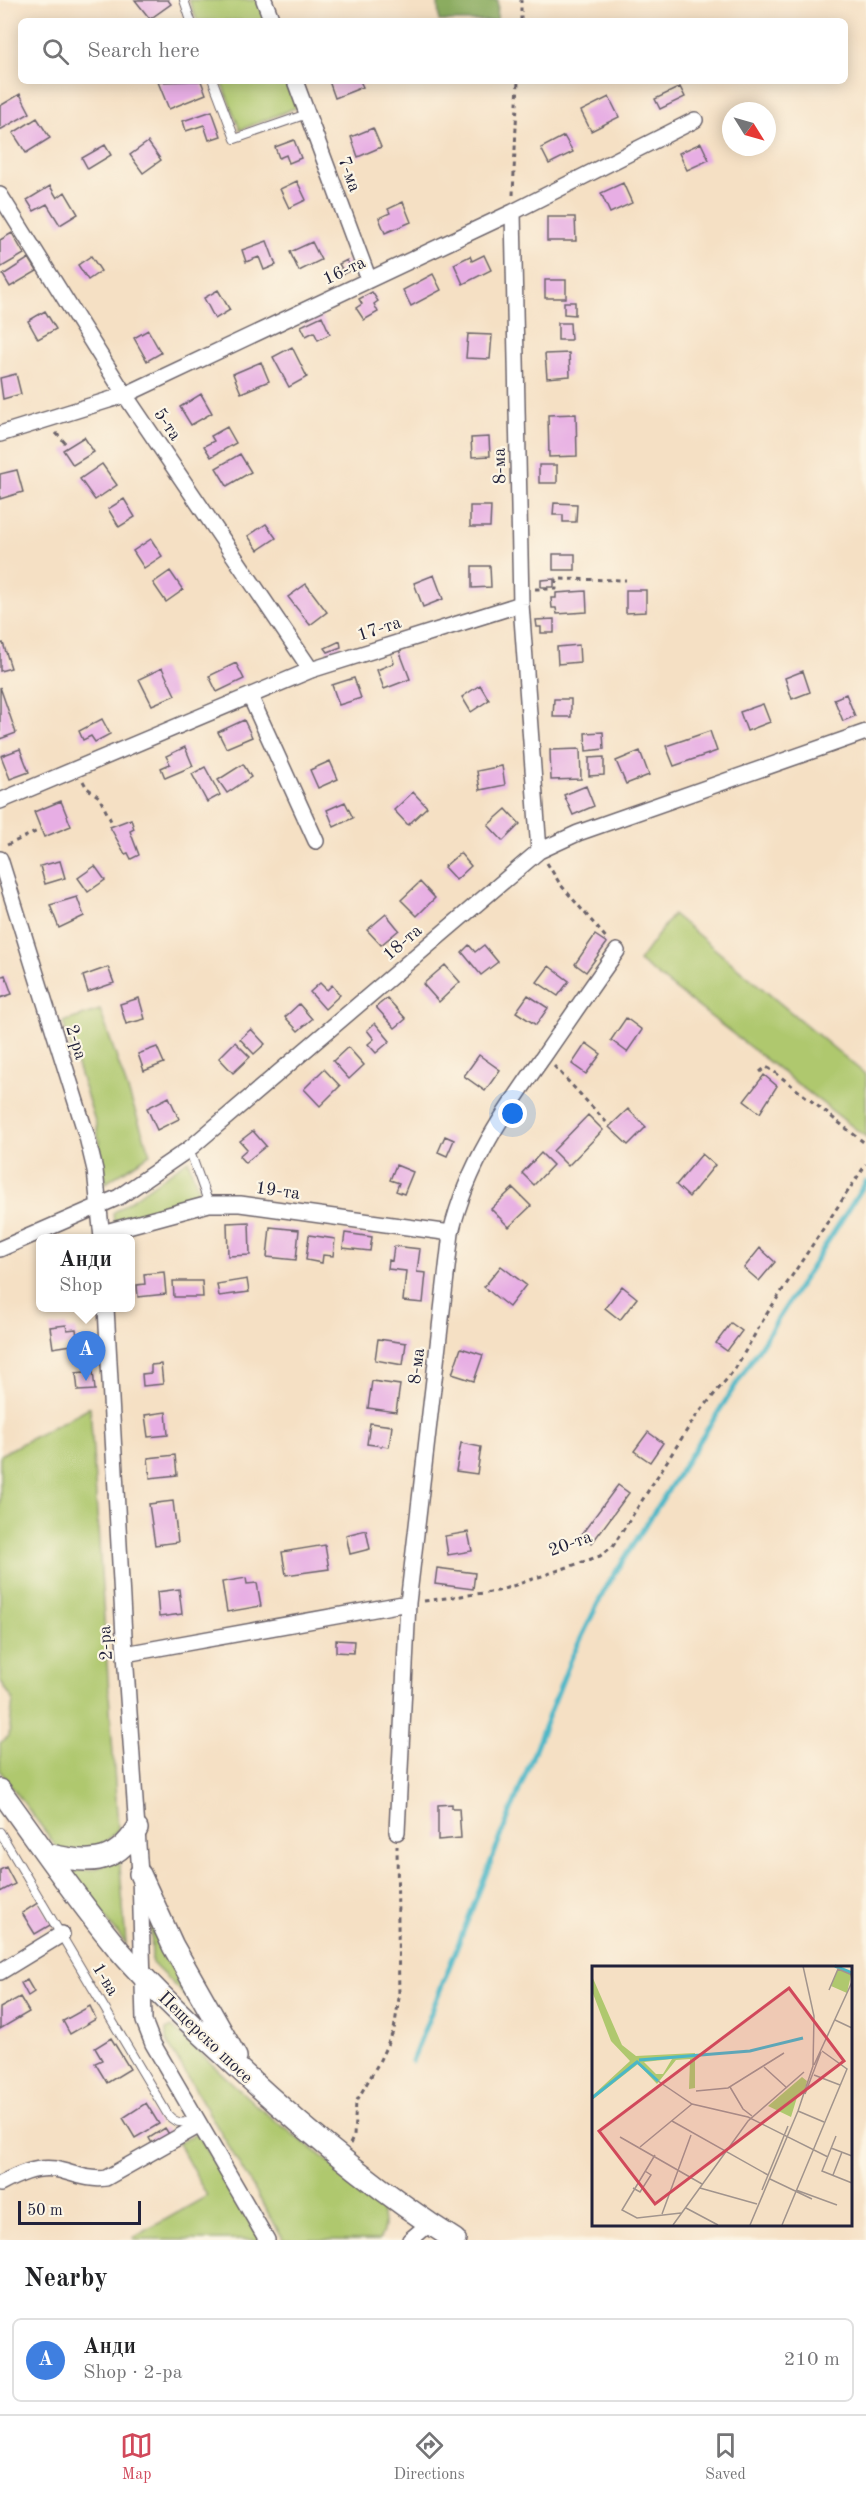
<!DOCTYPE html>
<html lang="en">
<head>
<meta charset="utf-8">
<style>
  body { margin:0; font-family:"Old Standard TT",serif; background:#f2f2f2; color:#202124 }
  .compass { position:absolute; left:722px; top:102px; width:54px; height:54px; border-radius:50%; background:#fff; box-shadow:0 3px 15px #0003; rotate:127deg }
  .scale { position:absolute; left:18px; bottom:15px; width:123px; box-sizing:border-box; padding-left:6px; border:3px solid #22223b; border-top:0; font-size:16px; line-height:21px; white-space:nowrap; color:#22223b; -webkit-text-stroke:4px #fcf5e5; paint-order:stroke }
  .you { position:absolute; left:513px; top:1114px; width:21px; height:21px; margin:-15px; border:4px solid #fff; border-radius:50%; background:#1a73e8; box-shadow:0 0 0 9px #1a73e833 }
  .badge { display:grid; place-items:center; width:39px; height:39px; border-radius:50%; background:#d1495b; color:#fff; font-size:20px; font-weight:700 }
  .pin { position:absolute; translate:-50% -50px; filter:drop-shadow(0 2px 3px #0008) }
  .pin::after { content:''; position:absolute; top:32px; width:21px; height:18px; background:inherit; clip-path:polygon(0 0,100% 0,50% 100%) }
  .popup { position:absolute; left:36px; top:1234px; width:99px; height:78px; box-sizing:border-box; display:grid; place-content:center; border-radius:9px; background:#fff; filter:drop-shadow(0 2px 4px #0005); font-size:20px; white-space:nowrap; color:#757577 }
  .popup b { font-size:22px; color:#202124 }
  .popup::after { content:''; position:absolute; left:50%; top:100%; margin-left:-12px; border:12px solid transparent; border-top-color:#fff }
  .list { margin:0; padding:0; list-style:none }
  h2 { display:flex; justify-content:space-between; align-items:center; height:78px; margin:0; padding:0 24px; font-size:26px }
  h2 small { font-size:20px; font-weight:400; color:#757577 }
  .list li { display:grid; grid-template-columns:39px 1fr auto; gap:18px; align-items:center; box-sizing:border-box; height:84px; margin:0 12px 12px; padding:0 12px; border:2px solid #e0e0e0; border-radius:9px }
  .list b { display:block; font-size:22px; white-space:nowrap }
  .list p { margin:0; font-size:20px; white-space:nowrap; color:#757577 }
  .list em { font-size:20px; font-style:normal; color:#757577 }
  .icon { flex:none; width:33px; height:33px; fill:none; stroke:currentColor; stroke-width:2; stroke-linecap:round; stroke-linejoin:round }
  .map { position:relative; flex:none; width:866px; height:2240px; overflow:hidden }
  .search { position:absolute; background:#fff; box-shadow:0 3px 15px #0003; left:18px; right:18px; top:18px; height:66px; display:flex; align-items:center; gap:15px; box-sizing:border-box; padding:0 21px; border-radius:9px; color:#757577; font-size:22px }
  .sheet { height:174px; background:#fff }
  nav { display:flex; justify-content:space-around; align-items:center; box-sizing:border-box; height:84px; border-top:2px solid #e0e0e0; background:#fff; font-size:16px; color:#757577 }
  nav a { display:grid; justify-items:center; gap:3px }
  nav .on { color:#d1495b }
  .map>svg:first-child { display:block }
  .green { fill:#afc86e; stroke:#687554; stroke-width:1.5 }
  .forest { fill:#8bac61; stroke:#56674e; stroke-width:1.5 }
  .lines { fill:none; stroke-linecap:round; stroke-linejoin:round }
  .stream { stroke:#4bb7c7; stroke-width:5 }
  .building { fill:#e7aee4 }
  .service-casing { stroke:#6c646b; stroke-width:10 }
  .minor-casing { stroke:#6c646b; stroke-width:18 }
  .secondary-casing { stroke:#6c646b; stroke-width:24 }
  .path { stroke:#6c646b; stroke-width:3; stroke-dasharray:4.5 4.5; stroke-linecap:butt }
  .service { stroke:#fff; stroke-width:8 }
  .minor { stroke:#fff; stroke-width:15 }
  .secondary { stroke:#fff; stroke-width:21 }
  .labels { text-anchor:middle; stroke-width:4.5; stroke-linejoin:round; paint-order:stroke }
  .street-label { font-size:18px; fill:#22223b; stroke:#fcf5e5 }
  .inset-river { fill:none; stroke:#4bb7c7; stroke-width:3 }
  .inset-road { fill:none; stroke:#a1948d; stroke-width:1.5 }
  .view { fill:#d1495b; fill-opacity:0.15; stroke:#d1495b; stroke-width:3 }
  .inset-edge { fill:none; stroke:#22223b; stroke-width:3 }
</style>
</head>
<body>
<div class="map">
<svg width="866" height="2240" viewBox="0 0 866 2240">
  <rect width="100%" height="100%" fill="#fcf5e5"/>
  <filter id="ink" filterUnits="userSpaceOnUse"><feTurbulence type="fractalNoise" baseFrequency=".0167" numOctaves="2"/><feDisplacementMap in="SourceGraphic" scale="12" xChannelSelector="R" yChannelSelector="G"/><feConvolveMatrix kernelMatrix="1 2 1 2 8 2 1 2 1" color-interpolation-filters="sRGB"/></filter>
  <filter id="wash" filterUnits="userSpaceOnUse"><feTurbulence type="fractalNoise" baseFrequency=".008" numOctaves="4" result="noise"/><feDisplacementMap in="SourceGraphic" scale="24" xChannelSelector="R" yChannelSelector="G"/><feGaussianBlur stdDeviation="1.35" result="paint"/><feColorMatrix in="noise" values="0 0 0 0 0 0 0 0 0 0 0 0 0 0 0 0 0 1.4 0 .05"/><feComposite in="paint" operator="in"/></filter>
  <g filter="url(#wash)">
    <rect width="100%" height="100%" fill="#f5e0c4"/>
    <path class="green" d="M189 0H259L267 21H197Z
      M221 81H290L300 106 240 130Z
      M673 914 866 1075V1137L639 961Z
      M100 1010 150 1154 106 1183 96 1124 63 1022Z
      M188 1160 201 1197 114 1223 113 1213Z
      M90 1407 118 1829C100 1852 87 1850 59 1850L0 1771V1743L9 1736 13 1700 0 1680V1455Z
      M119 1855 126 1944 69 1871C90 1871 104 1869 119 1855Z
      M151 1919 203 2014 152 1963Z
      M172 2027 258 2107 373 2196C383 2209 388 2225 379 2240H284L166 2040V2030Z
      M197 2133 261 2240H134L133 2238 207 2196 178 2143Z"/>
    <path class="forest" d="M438 0H498L497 21H439Z"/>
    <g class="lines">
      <path class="stream" d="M412 2061 571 1659 606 1587 866 1182"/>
    </g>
    <g id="blocks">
      <path class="building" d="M135 0H168L171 4 150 19Z
        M201 81 206 94 169 109 158 82Z
        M329 81H360L363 87 335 98Z
        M680 87 685 97 660 109 655 99Z
        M20 94 30 113 0 130V106Z
        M609 97 619 117 591 131 581 111Z
        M212 111 221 136 209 140 204 125 186 131 183 121Z
        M37 118 50 138 26 153 13 133Z
        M373 128 381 147 358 157 351 137Z
        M564 136 573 152 549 164 541 148Z
        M294 140 301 158 289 163 286 155 279 158 275 147Z
        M148 142 161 160 143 173 130 155Z
        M701 143 709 160 687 170 679 153Z
        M105 145 111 155 88 169 82 158Z
        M297 181 306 200 289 208 280 189Z
        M623 183 632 203 610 213 601 193Z
        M50 186 57 198 65 192 78 214 60 225 47 204 34 211 27 200Z
        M403 202 411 222 385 233 379 218 390 213 388 209Z
        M547 217H575L576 241H547Z
        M12 233 24 254 0 268V240Z
        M267 241 276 265 264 270 259 257 246 262 242 250Z
        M312 242 321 260 299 271 290 252Z
        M484 255 491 270 463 284 454 264 470 256 472 261Z
        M91 256 101 271 88 280 78 265Z
        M29 258 37 271 10 287 3 275Z
        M347 260 351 270 339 276 337 271 342 269 339 264Z
        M433 274 441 290 411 306 403 290Z
        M545 280H566V298H545Z
        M218 290 230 310 215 319 204 298Z
        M372 292 378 301 374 304 378 312 364 320 356 308 362 304 359 299Z
        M564 302H575V315L564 314Z
        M45 311 56 329 38 339 28 321Z
        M322 316 330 334 318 340 314 332 306 336 301 326Z
        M558 323H570L571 340H558Z
        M148 330 161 353 147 361 134 338Z
        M468 334 492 335 490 359 466 358Z
        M292 347 307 377 289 387 273 357Z
        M569 353 570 376 547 378 545 354Z
        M261 362 269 381 241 393 233 374Z
        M16 374 21 394 3 399 0 378Z
        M201 394 212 413 191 425 180 407Z
        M576 414 577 456 549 457 548 415Z
        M227 427 236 443 211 457 204 446 214 441 211 436Z
        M84 437 94 452 73 465 63 450Z
        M489 437 490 456 472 457 471 438Z
        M240 454 251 472 227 486 216 468Z
        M102 464 117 485 95 500 80 479Z
        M539 465H557V483H539Z
        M17 470 23 492 0 499V474Z
        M124 499 135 517 119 527 108 509Z
        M554 503 577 504 576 522H563V515H553Z
        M470 506H491L490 527H470Z
        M266 524 276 538 258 550 248 536Z
        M151 539 162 556 144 568 133 551Z
        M553 554H575V570H553Z
        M472 566H490L491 587 472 588Z
        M170 571 183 590 166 602 153 583Z
        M434 575 443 599 423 607 414 583Z
        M554 579V587H541V580Z
        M306 584 327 612 310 625 288 597Z
        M626 590H646V612L626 613Z
        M586 591 587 612 557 614 556 608H552L551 598H556V593Z
        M554 619V633H541V627H537L536 620Z
        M340 641 341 647 328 652 325 648Z
        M3 643 11 668 0 671V644Z
        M579 645 580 662 558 664 557 647Z
        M399 650 410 679 384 689 377 670 394 663 391 653Z
        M236 663 244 679 217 692 209 676Z
        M162 668 175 695 152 705 139 679Z
        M803 671 810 692 792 699 785 678Z
        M354 678 361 698 339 705 332 685Z
        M480 685 489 700 471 712 462 697Z
        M0 687 16 733 0 739Z
        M846 694 855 716 843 721 834 699Z
        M554 699H571V717H553Z
        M763 704 770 722 747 731 740 712Z
        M102 719 110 734 95 742 91 736 83 740 79 731Z
        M244 720 252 737 226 748 218 732Z
        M710 731 717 751 674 766 666 746Z
        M603 732 604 749 586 751 585 733Z
        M185 747 193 766 165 778 161 768 170 764 166 756Z
        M20 749 29 772 10 779 1 756Z
        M580 749 581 779 551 780 550 750Z
        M640 751 649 775 626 784 616 761Z
        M604 757V775L589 776V758Z
        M330 761 338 779 318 788 310 770Z
        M243 764 251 777 227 793 218 780Z
        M502 766 505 785 480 790 477 771Z
        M205 767 220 795 207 802 192 774Z
        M586 786 594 806 573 815 564 795Z
        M413 792 427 807 408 825 394 810Z
        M61 801 71 826 44 837 34 812Z
        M345 802 353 818 334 827 327 810Z
        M506 809 520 824 503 841 488 825Z
        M131 819 134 829 130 831 139 855 131 859 128 853 125 854 110 827Z
        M460 853 471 866 456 880 444 867Z
        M60 861 65 878 45 884 40 866Z
        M95 866 105 880 88 892 78 878Z
        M420 882 435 898 417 916 401 900Z
        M77 897 84 916 59 928 50 905Z
        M386 914 399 930 381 945 367 930Z
        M595 935 607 943 586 972 575 964Z
        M469 945 475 952 484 945 498 962 481 975 462 952Z
        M445 965 460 982 439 1002 423 984Z
        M549 966 569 981 558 996 537 982Z
        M108 967 114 983 88 992 83 976Z
        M5 975 12 994 0 998V977Z
        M320 983 327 990 332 985 340 995 325 1009 310 992Z
        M528 995 548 1008 536 1025 516 1012Z
        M139 998 145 1019 126 1024 120 1004Z
        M387 998 406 1019 395 1028 376 1007Z
        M299 1004 312 1019 298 1031 285 1017Z
        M626 1018 642 1030 627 1052 611 1040Z
        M375 1023 390 1041 376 1053 368 1044 374 1039 367 1030Z
        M251 1029 265 1044 254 1054 240 1039Z
        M235 1042 250 1057 233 1073 219 1058Z
        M586 1043 601 1054 586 1074 572 1064Z
        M157 1047 164 1063 144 1071 138 1054Z
        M348 1047 364 1065 349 1079 333 1061Z
        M479 1055 500 1070 485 1091 464 1076Z
        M324 1069 340 1086 320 1106 304 1089Z
        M764 1075 777 1086 760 1113 744 1101Z
        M169 1097 179 1119 157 1130 147 1108Z
        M628 1109 646 1127 628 1145 609 1127Z
        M588 1115 603 1130 568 1166 553 1151Z
        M253 1131 266 1146 245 1163 239 1156 247 1149 240 1141Z
        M445 1136 454 1140 447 1156 438 1152Z
        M541 1153 553 1165 534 1185 522 1173Z
        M702 1154 715 1165 689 1197 676 1185Z
        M396 1165 413 1172 404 1194 396 1191 399 1183 390 1180Z
        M513 1188 531 1206 509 1227 491 1209Z
        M249 1222 250 1255 228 1256 227 1223Z
        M270 1227 299 1230 296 1260 267 1257Z
        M345 1233 372 1237 370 1251 343 1248Z
        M309 1235 335 1239 333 1256 323 1255 322 1263 306 1260Z
        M394 1246 420 1249 417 1272 426 1273 423 1303 403 1301 406 1271 388 1269 389 1260 392 1261Z
        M760 1248 775 1262 759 1281 744 1268Z
        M501 1266 526 1285 509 1307 484 1287Z
        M164 1272 166 1294 138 1297 137 1285 145 1284 144 1274Z
        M247 1279 249 1292 219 1296 217 1284Z
        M173 1281H202L203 1297H174Z
        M622 1286 637 1298 620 1320 605 1308Z
        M731 1323 742 1331 727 1351 716 1343Z
        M66 1325 67 1330 76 1329 78 1344 53 1348 50 1327Z
        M378 1339 406 1343 403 1365 375 1360Z
        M461 1348 483 1355 474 1381 452 1374Z
        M161 1364 163 1384 143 1386 142 1374 151 1373V1365Z
        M93 1371 95 1390 78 1391 76 1373Z
        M372 1381 400 1385 396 1412 368 1408Z
        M166 1412 168 1435 148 1437 145 1415Z
        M370 1423 392 1426 389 1447 367 1444Z
        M648 1432 663 1443 650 1462 634 1451Z
        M461 1443 481 1447 477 1474 456 1471Z
        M175 1455 177 1475 150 1478 148 1458Z
        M618 1485 629 1493 592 1543 581 1535Z
        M173 1501 178 1542 155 1545 149 1504Z
        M366 1530 370 1549 350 1554 346 1535Z
        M468 1532 472 1551 448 1555 445 1536Z
        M325 1545 329 1569 286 1575 282 1552Z
        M437 1568 475 1573 473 1589 435 1584Z
        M246 1578 247 1584 257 1583 261 1606 227 1612 222 1582Z
        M179 1589 182 1614 159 1617 157 1592Z
        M336 1640 354 1641 353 1653 336 1652Z
        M452 1804V1808H459L461 1838 438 1840V1805Z
        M6 1867 15 1884 0 1892V1870Z
        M39 1902 52 1924 35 1934 22 1913Z
        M27 1980 34 1992 28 1996 21 1983Z
        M20 1997 29 2012 0 2029V2008Z
        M90 2006 96 2019 70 2034 63 2021Z
        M111 2038 130 2069 107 2083 95 2063 102 2060 95 2048Z
        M146 2103 159 2124 135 2138 123 2118Z
        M165 2128 169 2134 153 2145 149 2138Z"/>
    </g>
  </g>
  <g filter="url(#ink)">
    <use href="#blocks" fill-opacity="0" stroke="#6c646b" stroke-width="1.5"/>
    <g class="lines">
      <g class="service-casing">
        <path id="service" d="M184 0 191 21
          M213 81 235 139 307 114
          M189 1149 209 1204
          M0 1832 168 2115C177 2125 185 2124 196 2117"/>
      </g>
      <g class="minor-casing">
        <path id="minor" d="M264 0 272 21
          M295 81 369 280
          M0 195 125 395 311 670
          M513 212 521 604 539 851
          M0 434 125 395 513 212 695 120
          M250 696 316 841
          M0 801 311 670 521 604
          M0 859 87 1137 95 1170 102 1238
          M102 1233 209 1204H240L451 1233
          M0 1249 119 1197 189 1149 539 851 578 833 866 732
          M106 1308 125 1654 140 1874 144 2021 153 2044 267 2240
          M125 1654 408 1603
          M397 1832 408 1603 451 1233C467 1165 504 1112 544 1056 568 1021 592 986 617 951
          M0 1972 62 1934
          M0 2184C17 2175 36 2166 55 2169 73 2173 89 2181 106 2178L200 2125
          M410 2240 429 2224"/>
      </g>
      <g class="secondary-casing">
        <path id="secondary" d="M0 1790C39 1843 76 1899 119 1950 151 1987 186 2020 222 2053 294 2121 371 2187 455 2240
          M47 1854C86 1864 114 1866 137 1829
          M140 1874 173 1946 236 2057"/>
      </g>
      <path class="path" d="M521 21V0
        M513 195 518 81
        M56 433 68 446
        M535 589H556V579L626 580
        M83 781 87 788 99 797 112 823
        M7 845 40 830
        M547 863 560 884 608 940
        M554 1066 608 1124
        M760 1072 766 1067 772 1070 866 1144
        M424 1601 498 1591 600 1556 613 1546 694 1419 735 1369 766 1315 866 1164
        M350 2144 354 2136 356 2102 378 2064 394 2030 399 1998 397 1846"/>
      <use href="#service" class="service"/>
      <use href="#minor" class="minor"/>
      <use href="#secondary" class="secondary"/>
    </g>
  </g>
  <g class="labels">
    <g class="street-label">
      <text transform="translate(350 174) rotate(70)" y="6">7-ма</text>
      <text transform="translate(344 270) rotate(-25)" y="6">16-та</text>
      <text transform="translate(168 424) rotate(56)" y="6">5-та</text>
      <text transform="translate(499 466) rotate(-91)" y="6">8-ма</text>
      <text transform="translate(379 628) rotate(-18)" y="6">17-та</text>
      <text transform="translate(402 942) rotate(-41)" y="6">18-та</text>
      <text transform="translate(77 1042) rotate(73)" y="6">2-ра</text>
      <text transform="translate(278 1190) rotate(8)" y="6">19-та</text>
      <text transform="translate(416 1366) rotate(-83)" y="6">8-ма</text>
      <text transform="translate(570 1543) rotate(-20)" y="6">20-та</text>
      <text transform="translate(105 1643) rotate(-93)" y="6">2-ра</text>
      <text transform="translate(106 1979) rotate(59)" y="6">1-ва</text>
      <text transform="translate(206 2037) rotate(44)" y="6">Пещерско шосе</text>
    </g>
  </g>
  <g transform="translate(592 1966)">
    <rect width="260" height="260" fill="#f5e0c4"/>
    <path d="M246 3 259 9 255 27 239 20ZM0 10 30 79 44 90 103 87V122L97 123 98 93 84 94 65 118 46 98 0 134V130L38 95 19 75 0 25ZM80 93 71 108H64L52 96ZM210 111 215 115 212 127 206 128 199 151 176 140Z" fill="#afc86e" fill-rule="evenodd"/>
    <path class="inset-river" d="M243 0 260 7M47 94 158 85 211 72M0 132 45 96 66 115"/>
    <path class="inset-road" d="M237 24 246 3 260 9M243 54 260 62M222 99 260 16M172 101 195 122M222 109 248 119M66 115 100 138 156 151 236 191M138 121 151 143 160 150M104 125 136 122 192 87M213 128 229 86M206 145 232 156M80 155 176 209M244 170 230 205 260 217M28 171 110 218M48 181 100 138M239 182 260 190M63 189 30 244 45 252 89 247M241 209 250 186M178 213 220 233M41 222 48 226 59 209 53 205M108 222 165 238M170 224 196 160M204 224 245 239M94 242 126 259M70 248 99 169M81 259 156 155 212 106M158 259 206 145 221 100 222 50 211 0M190 259 255 103 230 85"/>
    <path class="view" d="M197 22 252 95 63 238 7 165Z"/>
    <rect width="260" height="260" class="inset-edge"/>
  </g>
</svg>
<svg class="compass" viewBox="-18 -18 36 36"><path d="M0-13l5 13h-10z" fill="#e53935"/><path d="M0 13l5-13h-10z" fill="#757577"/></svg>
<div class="scale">50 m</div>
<div class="you"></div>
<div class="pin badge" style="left:86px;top:1381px;background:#3f7fe0">A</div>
<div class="popup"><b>Анди</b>Shop</div>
<div class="search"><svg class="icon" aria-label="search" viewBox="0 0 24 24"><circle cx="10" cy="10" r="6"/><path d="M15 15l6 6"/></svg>Search here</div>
</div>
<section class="sheet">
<h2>Nearby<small></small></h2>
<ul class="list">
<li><span class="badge" style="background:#3f7fe0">A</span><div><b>Анди</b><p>Shop · 2-ра</p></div><em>210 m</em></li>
</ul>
</section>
<nav>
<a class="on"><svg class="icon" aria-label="map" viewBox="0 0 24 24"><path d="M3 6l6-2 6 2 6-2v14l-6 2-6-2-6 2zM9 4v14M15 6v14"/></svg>Map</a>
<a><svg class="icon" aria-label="directions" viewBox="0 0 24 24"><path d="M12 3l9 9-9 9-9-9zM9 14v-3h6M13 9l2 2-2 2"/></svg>Directions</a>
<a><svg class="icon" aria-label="saved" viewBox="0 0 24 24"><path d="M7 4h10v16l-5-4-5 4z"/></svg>Saved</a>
</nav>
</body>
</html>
